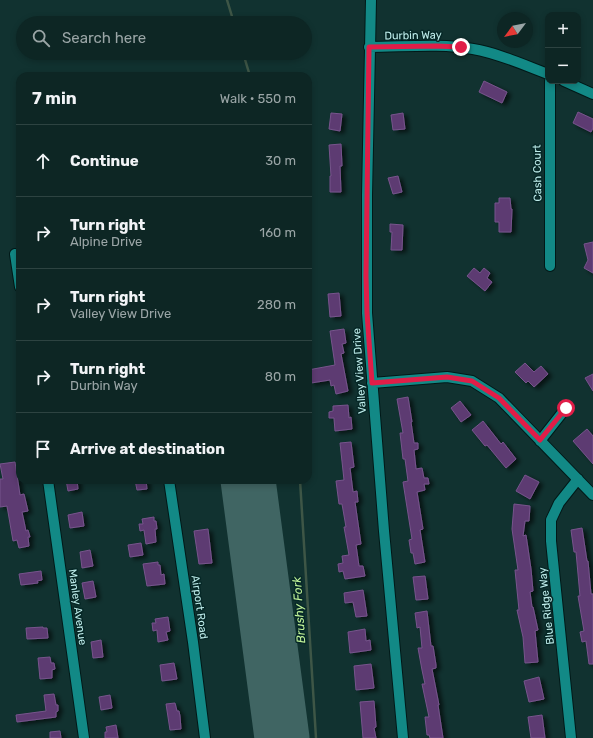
<!DOCTYPE html>
<html lang="en">
<head>
<meta charset="utf-8">
<style>
  body { margin:0; font-family:Rubik,sans-serif; background:#162e2c; color:#f1f3f6 }
  .controls { position:absolute; right:12px; top:12px; display:grid; overflow:hidden; border-radius:8px; box-shadow:0 2px 6px #0003 }
  .controls button { width:36px; height:36px; display:grid; place-items:center; padding:0; border:0; border-bottom:1px solid #2d4341; background:#0d2624; color:#f1f3f6; font:20px sans-serif }
  .compass { position:absolute; left:497px; top:12px; width:36px; height:36px; border-radius:50%; background:#0d2624; box-shadow:0 2px 6px #0003; rotate:238deg }
  .stop { position:absolute; width:12px; height:12px; margin:-9px; border:3px solid #e11d48; border-radius:50%; background:#fff }
  .stop.end { background:#e11d48; border-color:#fff; box-shadow:0 1px 4px #0008 }
  .list { margin:0; padding:0; list-style:none }
  h2 { display:flex; justify-content:space-between; align-items:center; height:52px; margin:0; padding:0 16px; font-size:17px }
  h2 small { font-size:13px; font-weight:400; color:#9aa5a6 }
  .list li { display:grid; grid-template-columns:26px 1fr auto; gap:12px; align-items:center; box-sizing:border-box; height:72px; padding:0 16px; border-top:1px solid #2d4341 }
  .list b { display:block; font-size:15px; white-space:nowrap }
  .list p { margin:0; font-size:13px; white-space:nowrap; color:#9aa5a6 }
  .list em { font-size:13px; font-style:normal; color:#9aa5a6 }
  .icon { flex:none; width:22px; height:22px; fill:none; stroke:currentColor; stroke-width:2; stroke-linecap:round; stroke-linejoin:round }
  .map { position:relative; flex:none; width:593px; height:738px; overflow:hidden }
  .search { position:absolute; background:#0d2624; box-shadow:0 2px 6px #0003; left:16px; top:16px; width:296px; height:44px; display:flex; align-items:center; gap:10px; box-sizing:border-box; padding:0 14px; border-radius:22px; color:#9aa5a6; font-size:15px }
  .panel { position:absolute; background:#0d2624; box-shadow:0 2px 6px #0003; left:16px; top:72px; width:296px; height:412px; border-radius:12px }
  .map>svg:first-child { display:block }
  .lines { fill:none; stroke-linecap:round; stroke-linejoin:round }
  .stream { stroke:#3e5646; stroke-width:2.5 }
  .runway { stroke:#406563; stroke-width:55 }
  .building { fill:#5d3a72; stroke:#77548c; filter:url(#shadow) }
  .minor-casing { stroke:#001918; stroke-width:12 }
  .minor { stroke:#128986; stroke-width:10 }
  .route { stroke:#e11d48; stroke-width:5 }
  .labels { text-anchor:middle; stroke-width:3; stroke-linejoin:round; paint-order:stroke }
  .street-label { font-size:11px; fill:#bfedeb; stroke:#062827 }
  .water-label { font-size:12px; font-style:italic; fill:#c2f499; stroke:#062827 }
</style>
</head>
<body>
<div class="map">
<svg width="593" height="738" viewBox="0 0 593 738">
  <defs>
    <filter id="shadow"><feDropShadow dx="4" dy="2.5" stdDeviation="2" flood-color="#0009"/></filter>
  </defs>
  <rect width="100%" height="100%" fill="#113230"/>
  <g class="lines">
    <path class="stream" d="M227 0 234 23
      M243 53 250 76
      M300 480 316 738"/>
    <path class="runway" d="M248 480 282 738"/>
  </g>
  <path class="building" d="M484 81 507 92 502 103 479 92Z
    M578 112 593 119V128L591 132 573 123Z
    M331 113 342 114 340 131 329 129Z
    M403 113 405 129 393 130 391 115Z
    M341 144 342 166H340L341 192H330V176H331L329 145Z
    M398 176 402 192 393 194 388 178Z
    M499 198H510L511 209H512L511 232H499V222H495V203H499Z
    M390 224 403 225 402 250H391L392 232H390Z
    M593 242V273L584 268 588 260 584 244Z
    M474 268 480 273 484 268 490 273 487 278 492 282 485 291 467 276Z
    M339 293 341 316 330 317 328 294Z
    M344 329 346 343 342 344 344 353 341 354 348 391 336 394 334 385 331 386 330 380 311 383 308 370 335 365 330 331Z
    M525 363 534 372 541 366 548 374 534 387 528 381 526 383 515 372Z
    M593 374V391L585 378Z
    M408 397 412 422H411L414 443H418V449L414 450 416 469 422 468 424 478H428L429 484H424L425 490 417 492 423 529 420 530 425 562 415 564 413 553H411L409 540 412 539 403 482 408 481 405 459H403L400 433H403L397 399Z
    M460 401 471 415 461 422 451 408Z
    M348 405 349 418 351 417 352 429 335 431 334 418H329V412L333 411V406Z
    M483 421 501 444 503 442 516 459 506 468 487 445 485 446 472 430Z
    M587 429 593 436V464L573 441Z
    M351 442 354 467 350 468 353 492 357 491 358 502H355L361 544 356 545 359 566H363L365 576 345 579 343 571 339 572 338 564 343 563 342 556 349 555 344 527H346L342 504H339L336 481 344 480 340 443Z
    M15 462 20 495 24 494 28 511 22 512 26 531 28 530 30 537H28L29 546 19 548 17 540 13 541 7 506 0 507V479H3L0 464Z
    M525 475 539 482 530 499 516 491Z
    M66 480H77L78 489 68 491Z
    M135 480H146L147 489 137 490Z
    M514 504 530 506 529 521H525L523 536 526 535 531 569 533 591 530 592 532 607H533L538 630 535 631 538 662 525 663 523 637 517 610H519L515 570H518L512 529Z
    M82 512 84 526 70 528 68 515Z
    M154 517V521H156L157 529H155L156 542 146 544 144 530 140 531 139 524H143L142 519Z
    M582 528 587 561H588L591 594H593V664H589L586 641 582 642 580 632 584 631 578 596H580L576 552H574L571 530Z
    M208 529 212 563 199 564 194 531Z
    M141 543 143 555 130 557 128 545Z
    M90 550 93 566 82 568 80 552Z
    M158 562V565H160L161 575 164 574 165 584 147 586 143 564Z
    M41 571 42 580 37 581 38 583 21 585 19 574Z
    M425 576 428 599 416 600 413 577Z
    M93 581 96 597 85 599 82 583Z
    M363 590 367 616 356 617 353 602 345 603 344 593Z
    M427 611 431 646H433L436 665V668L432 669 439 705H438L443 738H430L429 735H427L425 717H429L422 684H425L422 670 418 648H422L420 627 417 628 415 613Z
    M168 617 170 631 166 632 168 640 158 642 157 630 153 631 152 623H156L155 619Z
    M43 627V628H47L48 638 27 639 26 628Z
    M365 629 366 641 370 640 371 650 350 653 348 632Z
    M101 640 103 657 93 658 91 642Z
    M50 657 51 663H54L55 669 52 670V678L40 679 38 658Z
    M174 663 177 679 162 681 160 665Z
    M371 664 374 688 356 690 354 666Z
    M539 677 544 699 529 702 524 681Z
    M54 694 56 705H58V711L56 712V717L17 722 16 715 46 711 44 695Z
    M110 695 112 708 101 710 99 697Z
    M374 701 376 727 374 728 376 738H363L360 702Z
    M175 703 177 711H179L180 716 181 729 170 730 166 704Z
    M542 715 545 738H531L528 717Z
    M116 725 118 738H105V732H107L106 727Z
    M60 731 61 738H50V732Z"/>
  <g class="lines">
    <g class="minor-casing">
      <path id="minor" d="M371 0 367 195V313L384 531 403 738
        M369 47C403 47 440 43 473 49 498 53 524 65 548 74
        M550 81V266
        M564 81 593 94
        M15 254 20 287
        M372 383 447 377 472 381 499 398 593 495
        M540 441 566 408
        M48 480 84 738
        M169 480 193 642 205 738
        M571 738 551 541V520L559 503 578 479"/>
    </g>
    <use href="#minor" class="minor"/>
  </g>
  <g class="lines">
    <path class="route" d="M461 47 436 46 369 47 366 276 367 313 372 383 447 377 472 381 499 398 540 440 566 408"/>
  </g>
  <g class="labels">
    <g class="street-label">
      <text transform="translate(413 35) rotate(-1)" y="4">Durbin Way</text>
      <text transform="translate(537 173) rotate(-91)" y="4">Cash Court</text>
      <text transform="translate(359 371) rotate(-94)" y="4">Valley View Drive</text>
      <text transform="translate(546 606) rotate(-96)" y="4">Blue Ridge Way</text>
      <text transform="translate(78 607) rotate(82)" y="4">Manley Avenue</text>
      <text transform="translate(200 607) rotate(82)" y="4">Airport Road</text>
    </g>
    <g class="water-label">
      <text transform="translate(299 610) rotate(-94)" y="4">Brushy Fork</text>
    </g>
  </g>
</svg>
<div class="controls">
<button>+</button>
<button>−</button>
</div>
<svg class="compass" viewBox="-18 -18 36 36"><path d="M0-13l5 13h-10z" fill="#e53935"/><path d="M0 13l5-13h-10z" fill="#9aa5a6"/></svg>
<div class="stop" style="left:566px;top:408px"></div>
<div class="stop end" style="left:461px;top:47px"></div>
<div class="search"><svg class="icon" aria-label="search" viewBox="0 0 24 24"><circle cx="10" cy="10" r="6"/><path d="M15 15l6 6"/></svg>Search here</div>
<section class="panel">
<h2>7 min<small>Walk · 550 m</small></h2>
<ul class="list">
<li><svg class="icon" aria-label="ahead" viewBox="0 0 24 24"><path d="M12 20V5M6 11l6-6 6 6"/></svg><div><b>Continue</b></div><em>30 m</em></li>
<li><svg class="icon" aria-label="right" viewBox="0 0 24 24"><path d="M7 20v-9h11M14 6l5 5-5 5"/></svg><div><b>Turn right</b><p>Alpine Drive</p></div><em>160 m</em></li>
<li><svg class="icon" aria-label="right" viewBox="0 0 24 24"><path d="M7 20v-9h11M14 6l5 5-5 5"/></svg><div><b>Turn right</b><p>Valley View Drive</p></div><em>280 m</em></li>
<li><svg class="icon" aria-label="right" viewBox="0 0 24 24"><path d="M7 20v-9h11M14 6l5 5-5 5"/></svg><div><b>Turn right</b><p>Durbin Way</p></div><em>80 m</em></li>
<li><svg class="icon" aria-label="arrive" viewBox="0 0 24 24"><path d="M6 21V4h12l-3 4 3 4H6"/></svg><div><b>Arrive at destination</b></div></li>
</ul>
</section>
</div>
</body>
</html>
